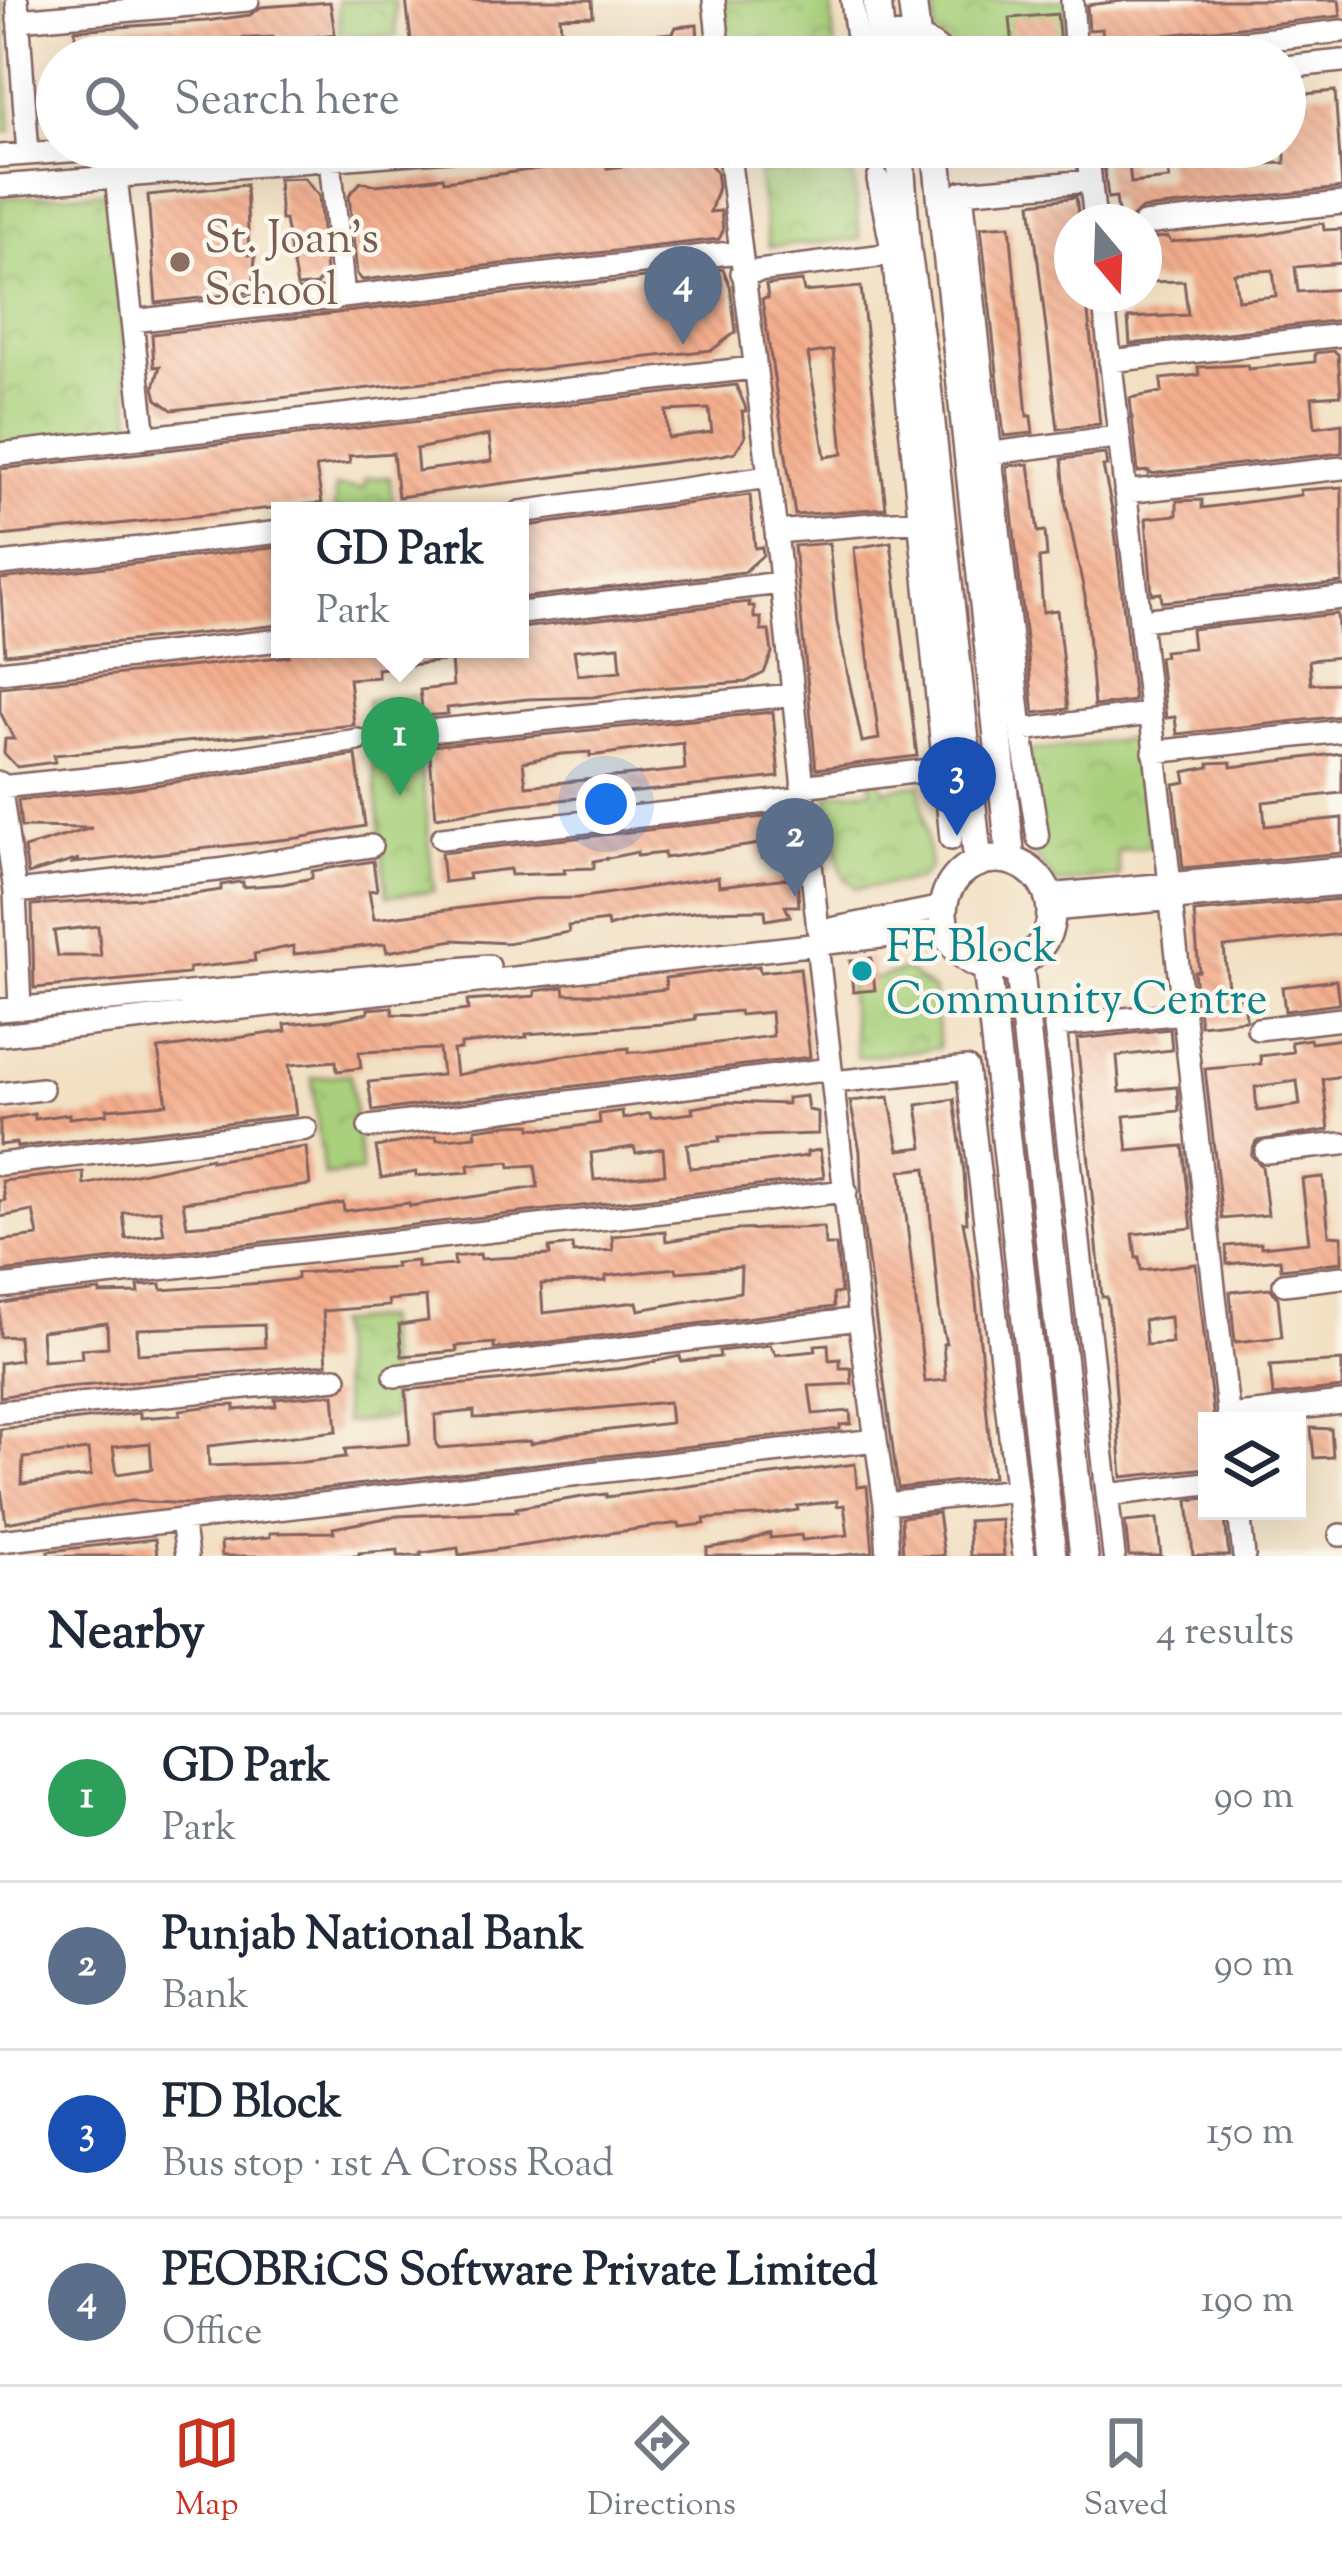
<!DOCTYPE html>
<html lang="en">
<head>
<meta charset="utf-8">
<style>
  body { margin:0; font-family:"Sorts Mill Goudy",serif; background:#f6f6f7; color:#1f2937 }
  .controls { position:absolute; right:36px; bottom:36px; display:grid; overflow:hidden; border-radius:0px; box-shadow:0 12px 48px #0002 }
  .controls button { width:108px; height:108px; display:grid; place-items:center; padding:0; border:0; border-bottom:3px solid #e0e1e3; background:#fff; color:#1f2937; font:60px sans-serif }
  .compass { position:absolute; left:1054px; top:204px; width:108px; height:108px; border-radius:50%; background:#fff; box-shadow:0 12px 48px #0002; rotate:161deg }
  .you { position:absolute; left:606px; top:804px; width:42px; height:42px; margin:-30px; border:9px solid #fff; border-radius:50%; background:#1a73e8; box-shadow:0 0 0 18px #1a73e833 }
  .badge { display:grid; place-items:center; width:78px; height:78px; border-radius:50%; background:#c8321e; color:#fff; font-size:39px; font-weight:700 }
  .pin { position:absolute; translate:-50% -99px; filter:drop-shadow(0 3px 6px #0008) }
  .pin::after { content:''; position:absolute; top:63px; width:42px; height:36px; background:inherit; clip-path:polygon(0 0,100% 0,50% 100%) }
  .popup { position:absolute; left:271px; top:502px; width:258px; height:156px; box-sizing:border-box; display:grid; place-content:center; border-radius:0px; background:#fff; filter:drop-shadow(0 3px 9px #0005); font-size:39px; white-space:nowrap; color:#747a83 }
  .popup b { font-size:45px; color:#1f2937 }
  .popup::after { content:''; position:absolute; left:50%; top:100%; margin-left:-24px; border:24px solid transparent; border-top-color:#fff }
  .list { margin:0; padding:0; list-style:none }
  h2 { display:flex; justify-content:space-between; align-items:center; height:156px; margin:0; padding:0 48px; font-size:51px }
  h2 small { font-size:39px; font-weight:400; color:#747a83 }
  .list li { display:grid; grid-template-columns:78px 1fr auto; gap:36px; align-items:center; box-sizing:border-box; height:168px; padding:0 48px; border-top:3px solid #e0e1e3 }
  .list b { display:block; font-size:45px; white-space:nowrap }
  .list p { margin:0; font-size:39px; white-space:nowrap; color:#747a83 }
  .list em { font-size:39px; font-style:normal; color:#747a83 }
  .icon { flex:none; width:66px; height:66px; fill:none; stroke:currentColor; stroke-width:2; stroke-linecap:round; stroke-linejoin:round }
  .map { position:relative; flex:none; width:1342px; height:1556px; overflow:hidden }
  .search { position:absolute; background:#fff; box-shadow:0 12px 48px #0002; left:36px; right:36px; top:36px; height:132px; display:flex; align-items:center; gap:30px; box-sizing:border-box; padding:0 42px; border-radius:66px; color:#747a83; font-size:45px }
  .sheet { height:828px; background:#fff }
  nav { display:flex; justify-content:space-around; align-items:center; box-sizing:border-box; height:168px; border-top:3px solid #e0e1e3; background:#fff; font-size:33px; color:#747a83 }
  nav a { display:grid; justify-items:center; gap:6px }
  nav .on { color:#c8321e }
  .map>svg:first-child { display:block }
  .park { fill:url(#park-crowns); stroke:#7a7853; stroke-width:3 }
  .garden { fill:url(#garden-furrows); stroke:#7a7853; stroke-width:3 }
  .building { fill:url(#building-back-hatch); fill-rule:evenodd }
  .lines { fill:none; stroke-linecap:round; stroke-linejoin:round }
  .minor-casing { stroke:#856360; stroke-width:26 }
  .major-casing { stroke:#856360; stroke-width:32 }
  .minor { stroke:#fff; stroke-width:21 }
  .major { stroke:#fff; stroke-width:27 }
  .education-dot { fill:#8d6e63; stroke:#fbf7ec; stroke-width:4.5 }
  .culture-dot { fill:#0f9aa8; stroke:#fbf7ec; stroke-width:4.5 }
  .labels { text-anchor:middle; stroke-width:9; stroke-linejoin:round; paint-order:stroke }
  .education-label { font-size:45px; fill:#785e54; stroke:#fbf7ec; text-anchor:start }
  .culture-label { font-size:45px; fill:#0d838f; stroke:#fbf7ec; text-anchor:start }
</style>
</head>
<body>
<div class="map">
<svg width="1342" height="1556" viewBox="0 0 1342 1556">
  <defs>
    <pattern id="park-crowns" width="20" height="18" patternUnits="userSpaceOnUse" patternTransform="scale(3)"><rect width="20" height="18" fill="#a9d07b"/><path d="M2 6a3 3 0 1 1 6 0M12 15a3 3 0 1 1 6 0" fill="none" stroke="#93b26a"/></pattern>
    <pattern id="garden-furrows" width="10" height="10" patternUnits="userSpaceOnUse" patternTransform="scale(3)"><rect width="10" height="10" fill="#a9d07b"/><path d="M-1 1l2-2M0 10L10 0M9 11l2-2" fill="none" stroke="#93b26a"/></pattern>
    <pattern id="building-back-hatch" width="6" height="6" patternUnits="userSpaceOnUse" patternTransform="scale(3)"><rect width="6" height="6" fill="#f4af8e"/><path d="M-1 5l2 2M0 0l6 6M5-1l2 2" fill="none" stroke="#d3967b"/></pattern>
  </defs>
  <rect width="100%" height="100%" fill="#fbf7ec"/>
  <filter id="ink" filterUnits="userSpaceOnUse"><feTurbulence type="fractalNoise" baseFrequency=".00833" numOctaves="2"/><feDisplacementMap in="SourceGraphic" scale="24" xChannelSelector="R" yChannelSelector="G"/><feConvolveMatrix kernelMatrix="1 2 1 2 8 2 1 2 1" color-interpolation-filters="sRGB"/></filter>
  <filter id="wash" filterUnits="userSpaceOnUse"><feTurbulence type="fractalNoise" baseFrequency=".004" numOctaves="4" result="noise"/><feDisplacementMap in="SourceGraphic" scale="48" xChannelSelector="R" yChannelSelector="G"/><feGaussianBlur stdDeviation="2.7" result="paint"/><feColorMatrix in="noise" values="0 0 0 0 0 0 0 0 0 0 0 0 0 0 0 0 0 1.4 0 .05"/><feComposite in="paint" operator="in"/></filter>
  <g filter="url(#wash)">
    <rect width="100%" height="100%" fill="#f2e0c3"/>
    <path class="park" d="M338 0H395L396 36 340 39Z
      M722 0H831L835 57H726Z
      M934 0H1068L1071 54 955 57 935 32Z
      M852 165 860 239 769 247 758 173Z
      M110 192 132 431 0 445V198Z
      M390 477 393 511H335V487L364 488 365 478Z
      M414 695 434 891 387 896 367 700Z
      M1140 737 1150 846 1117 851 1120 876 1058 884 1029 850 1030 751Z
      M881 778 883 790 920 784 930 868 918 880 857 889 844 877 840 867 827 794 872 790 870 779Z
      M907 970 934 991 939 1048 857 1057 848 986Z
      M350 1074 362 1172 324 1176 312 1078Z
      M383 1318 393 1418 345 1423 335 1323Z"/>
    <path class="garden" d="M0 0 4 3 11 132H0Z"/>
    <g id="blocks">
      <path class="building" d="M406 0H592L593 16 560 17 562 42 673 33 676 27 697 25 699 57H413Z
        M1131 0H1339L1341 16 1103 42 1102 29 1089 30 1087 5Z
        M330 2 335 34 273 42V37L231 39V45L177 54 176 48 107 57V49L76 51 75 30 206 21 250 15 261 7Z
        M1057 14 1061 54 1014 57 1010 18Z
        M57 80V109H44L43 81Z
        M1335 91 1342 188 1142 209 1130 220 1119 221 1116 197 1108 198 1102 147H1127L1131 183 1169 179 1166 147H1203L1204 163 1222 161V165L1285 163V96Z
        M705 157 716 172 718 187 710 212 721 211 723 231 719 239 362 280 357 274 349 195 361 182 377 185 443 177 444 181 578 164H606L607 168Z
        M304 178 319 196 326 273 316 285 297 287 285 220H281L278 179Z
        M246 185 249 255 255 254 253 292 156 303 148 195Z
        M1076 197 1079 220 1072 221V294H1086L1100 424 1058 429 1031 203Z
        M1323 223 1324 230 1342 229V263L1295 267 1298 292 1342 289V320L1130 344 1128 318 1188 315 1184 281 1144 282V239L1168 237 1171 242 1262 235ZM1273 270 1276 296 1238 300 1234 273Z
        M1010 225 1027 416H1031L1033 433 1004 436 981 227Z
        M723 269 730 286 736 332 712 350 172 410 157 399 154 387 160 366 154 367 152 334Z
        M802 281 804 292 861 287 886 508 795 515 762 299 768 298 766 285ZM833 350 843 454 825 457 808 354Z
        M1334 351 1338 354 1341 395 1312 397 1315 427 1342 423V453L1149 474V471L1138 472 1130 398 1162 392 1161 379 1199 375 1198 367 1247 365 1248 369 1315 362V353Z
        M736 385 745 406 746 411H742L745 437 735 452 723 455 398 497 393 453 349 456 350 463 316 467 322 503 0 536V469ZM709 409 712 432 668 438 666 411ZM489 435 492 461 418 471 416 449Z
        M1105 454 1107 466H1103L1113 514 1134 701 1094 706 1085 596 1066 505 1062 459Z
        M1029 464 1038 532 1045 531 1047 557 1039 558 1043 612 1057 610 1068 709 1034 713 1007 466Z
        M1342 487V583L1162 602 1161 593 1152 594 1146 518 1177 515V501L1202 500V508L1301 495 1300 490Z
        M750 495 755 548 762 547 763 555 744 572 520 598V527Z
        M891 542 917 756 816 769 794 546 829 543 837 623 862 742 879 739 854 548Z
        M280 547V625L5 654 0 579Z
        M749 602V606H754V618H761V631H769L772 653 764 673 746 682 641 689 593 697 528 699 447 708 448 714 423 716 420 690 453 686 451 660 377 669 378 677 349 679 354 725 54 755 55 762 17 767 4 753 5 739H14L0 712V687L289 656V652L315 649H520V628ZM619 646 621 671 578 675 574 650Z
        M1337 614 1340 657 1309 660 1311 684 1342 683V716L1177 734 1175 717 1166 718 1159 657 1165 656 1164 651 1193 648 1191 629Z
        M773 712 779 777 512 805 436 817 429 746ZM683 743 685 769 681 770 526 786 523 762 561 754 590 752V756Z
        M1342 753V793L1263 802 1265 826 1342 818V853L1183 868 1174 784 1186 782 1184 772 1209 767V763L1231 762V767Z
        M356 755 365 826 298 838 74 863 79 859 28 874 24 848 92 828 21 827 18 800 128 789Z
        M773 816 794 843 795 853 762 858 760 844 664 858V853L637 856V852L594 861V868L564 869 565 873 511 875 510 869 468 874 469 879 444 882 441 853Z
        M373 861 377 890 369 891 374 919 533 899 578 898 718 877 719 886 797 877 799 906H785L790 916 766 920 765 910 701 911 632 920 608 927 607 921 568 926 569 932 507 943 454 940 387 952 385 944 294 954 293 946 254 954 255 961 189 968V974L34 988 32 905 188 895 221 890V885L239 882H243V887L283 884 312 878V871ZM98 926 101 956H58L54 931Z
        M1342 899V934L1224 947 1229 998 1244 997 1246 1020 1200 1025 1194 972 1199 971 1194 912Z
        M871 958 875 990 853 992 850 961Z
        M759 966 760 972 800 968 810 1057 373 1111 368 1082 442 1075 439 1049 359 1052 361 1068 337 1071 336 1061 289 1065 296 1115 17 1147 16 1143 0 1145V1120L34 1114 35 1119 69 1114V1118L107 1114V1109L167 1104 158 1049 286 1031 285 1024 331 1020 368 1013V1009L392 1007 393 1014 423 1015 468 1010 467 1001 535 996V991L564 987 565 994H623L666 989 665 978ZM739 1011 740 1015 771 1012 773 1036 645 1052H629V1048L559 1056 456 1075 453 1050 461 1049V1044L527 1037 526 1034 663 1024 696 1019 695 1015Z
        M1336 980 1339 1004 1285 1011 1282 987Z
        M1170 1029 1172 1050 1117 1056 1120 1092 1177 1087 1179 1111 1124 1116 1128 1151 1183 1146 1192 1228 1133 1234 1136 1258 1139 1257 1141 1270 1196 1264 1214 1421H1207V1468L1122 1477 1112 1339 1107 1297H1102L1077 1039ZM1170 1317 1172 1343 1146 1345 1144 1320Z
        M1310 1039 1311 1043 1342 1039V1076L1323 1079 1329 1130 1256 1141 1251 1155 1262 1166 1268 1215 1222 1219 1205 1069 1261 1064 1260 1056 1293 1052 1291 1042ZM1297 1081 1300 1105 1257 1111 1255 1087Z
        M806 1096 808 1110 818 1112V1134L719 1137 720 1141 687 1144 690 1168 758 1163 807 1156V1152L820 1150 824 1177 809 1180 0 1272V1241L38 1236 33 1211 0 1217V1201L5 1200 2 1181 83 1172 84 1185 211 1158V1161L306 1147 310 1185 183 1202 187 1226 248 1220 343 1203 344 1211 409 1203 410 1206 538 1187 535 1165 510 1167 509 1162 468 1165 469 1172 416 1176V1172L381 1178 376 1147 436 1136 437 1140 476 1136 475 1129 506 1125 531 1124V1128L558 1129 600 1123 599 1114 622 1111 623 1119 650 1113 651 1118 693 1113 692 1108 727 1102 787 1104V1098ZM634 1147 636 1153 663 1148 665 1174 594 1180 591 1153ZM160 1210 164 1234 126 1239 123 1213Z
        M889 1097 899 1150 923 1147 917 1105 954 1099 964 1172 967 1222H963L974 1280 993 1477 898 1488 862 1215 860 1151 850 1101ZM926 1168 940 1318 946 1343 943 1344 946 1380 925 1382 901 1171Z
        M1323 1177 1329 1235 1342 1236V1262L1281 1269 1280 1259 1227 1264 1226 1246 1261 1243V1247L1309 1242 1302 1179Z
        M824 1227 825 1245H836L841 1293 833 1294 834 1307 494 1349V1343L456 1346 457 1351 402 1356 399 1325 428 1321 426 1297 388 1300 389 1306 323 1311 327 1364 46 1389 0 1397V1363L20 1360 18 1336 0 1337V1304L14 1301 100 1291V1294L139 1293 138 1286 161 1284 162 1290 263 1283 297 1279V1273L396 1267 395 1263 417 1261V1268L455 1265 454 1257 480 1254 481 1259 550 1255 549 1248 572 1245 573 1253 613 1250 612 1236 665 1231 666 1241 738 1230ZM741 1267 740 1292 639 1310 637 1302 543 1313 541 1284 606 1281V1276L676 1268 677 1272ZM107 1323 108 1347 81 1349 82 1358 43 1361 41 1331ZM264 1325 265 1347 138 1354 137 1329Z
        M1270 1288 1278 1298 1282 1337 1235 1342 1230 1292Z
        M828 1344 829 1360 840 1359V1368H851L852 1384 809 1386 813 1414 850 1411 851 1424 840 1425V1429L191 1504 130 1501 6 1523 0 1482V1429L140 1413V1418L180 1415V1410L211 1406 235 1405V1410L276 1406 275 1399 334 1394 337 1431 208 1446 209 1466 304 1462 346 1457 345 1449 410 1444 406 1390 624 1368 680 1356 681 1361 720 1357 719 1351 770 1345 776 1355 816 1351 815 1345ZM669 1402 671 1423 566 1435 530 1444V1441L439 1448 436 1444 435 1415 474 1411V1418L505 1417ZM150 1443 152 1469 117 1474 113 1447ZM88 1450 91 1476 22 1484 23 1458Z
        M1342 1361V1388L1273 1396 1270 1366Z
        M1311 1428 1331 1429 1333 1457 1314 1458Z
        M855 1464 857 1487 867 1486 873 1552 835 1556H707V1548L743 1543 770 1533V1538L801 1535 802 1540 848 1535 844 1505 837 1506V1501L797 1506 798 1510 768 1515 704 1519 705 1524 680 1527 679 1523 459 1555 458 1548 421 1553V1556H398V1550L359 1553V1556H222L221 1542 270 1537V1533L334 1532 333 1528 397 1516 517 1511 516 1508 582 1497 606 1494V1497Z
        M1207 1498V1511H1224L1229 1556H1193L1188 1500Z
        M938 1513 944 1556H903L901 1517Z
        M1001 1519 1004 1556H970L968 1521Z
        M1157 1519 1161 1556H1129L1125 1522Z
        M155 1539 157 1556H48V1551Z"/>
    </g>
  </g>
  <g filter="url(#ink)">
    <use href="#blocks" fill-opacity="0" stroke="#856360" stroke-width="3"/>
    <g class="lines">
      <g class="minor-casing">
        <path id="minor" d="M17 0 28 154
          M714 0 720 57
          M852 0 857 38
          M1072 0 1076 57
          M18 20 248 0
          M1109 57 1342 31
          M1285 67 1342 61
          M728 147 776 532 818 930
          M1087 147 1095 222
          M0 156 124 147
          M330 160 344 297
          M116 177 145 438
          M878 179 893 254 951 839
          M0 186 487 147
          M1144 224 1342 203
          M742 273 893 254
          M1103 294 1170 884
          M132 321 739 252
          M1110 361 1342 335
          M993 453 1117 437
          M0 454 753 368
          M1125 492 1342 468
          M520 512 769 477
          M776 532 919 520
          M0 564 280 532
          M520 613 781 583
          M1140 620 1342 598
          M0 672 280 640
          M1021 730 1150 714
          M428 731 791 695
          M1154 752 1342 731
          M0 783 15 892 20 1008
          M802 786 945 768
          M0 787 126 774 358 740
          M442 838 803 798
          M1038 838 1021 730 962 192 1090 181
          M15 892 218 870 371 846
          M1048 895 1342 868
          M1171 902 1229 1421
          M1051 910 1342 884
          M825 930 943 907
          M817 944 859 1319 885 1504 888 1556
          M0 1010 489 966
          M1258 1029 1342 1019
          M0 1035 945 930
          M833 1082 967 1068 1024 1556
          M0 1094 42 1089
          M369 1127 831 1069
          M1266 1152 1342 1144
          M0 1164 306 1129
          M1284 1284 1342 1277
          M0 1287 846 1191
          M395 1376 859 1319
          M0 1412 336 1378
          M1228 1416 1342 1403
          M1107 1495 1207 1483
          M885 1504 1016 1490
          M1239 1511 1244 1556
          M182 1520 187 1556
          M1340 1535H1342
          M0 1541 876 1440
          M1114 1556 1055 1026 1183 1013"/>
      </g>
      <g class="major-casing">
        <path id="major" d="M877 0 881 41
          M912 0 917 40
          M863 57C886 32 919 32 943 57
          M899 147 907 252 927 386 978 863
          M936 147 1011 861
          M943 913a54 54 0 1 1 108 0a54 54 0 1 1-108 0Z
          M1019 963 1084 1556
          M987 967 1052 1556"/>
      </g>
      <use href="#minor" class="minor"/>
      <use href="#major" class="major"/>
    </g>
  </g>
  <circle class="education-dot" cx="180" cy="262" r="12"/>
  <circle class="culture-dot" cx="862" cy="971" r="12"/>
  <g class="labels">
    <g class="education-label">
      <text x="204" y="252">St. Joan's<tspan x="204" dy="52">School</tspan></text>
    </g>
    <g class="culture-label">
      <text x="886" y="961">FE Block<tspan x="886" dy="52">Community Centre</tspan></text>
    </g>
  </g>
</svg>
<div class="controls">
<button><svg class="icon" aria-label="layers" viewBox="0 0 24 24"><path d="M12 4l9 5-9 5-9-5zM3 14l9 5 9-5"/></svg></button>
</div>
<svg class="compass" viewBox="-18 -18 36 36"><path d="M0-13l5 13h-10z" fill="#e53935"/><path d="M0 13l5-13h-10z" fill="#747a83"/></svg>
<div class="you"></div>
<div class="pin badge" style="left:400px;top:796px;background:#2e9e5b">1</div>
<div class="popup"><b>GD Park</b>Park</div>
<div class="pin badge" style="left:795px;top:897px;background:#5c6f8a">2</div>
<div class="pin badge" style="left:957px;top:836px;background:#1a4fb4">3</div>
<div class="pin badge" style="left:683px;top:345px;background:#5c6f8a">4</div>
<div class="search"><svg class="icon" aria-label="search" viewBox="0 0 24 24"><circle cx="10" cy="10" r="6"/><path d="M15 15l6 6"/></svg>Search here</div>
</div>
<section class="sheet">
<h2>Nearby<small>4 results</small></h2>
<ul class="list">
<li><span class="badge" style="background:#2e9e5b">1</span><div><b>GD Park</b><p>Park</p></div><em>90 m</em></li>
<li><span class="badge" style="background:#5c6f8a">2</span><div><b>Punjab National Bank</b><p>Bank</p></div><em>90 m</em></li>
<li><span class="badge" style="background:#1a4fb4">3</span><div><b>FD Block</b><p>Bus stop · 1st A Cross Road</p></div><em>150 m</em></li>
<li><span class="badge" style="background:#5c6f8a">4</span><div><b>PEOBRiCS Software Private Limited</b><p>Office</p></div><em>190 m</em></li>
</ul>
</section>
<nav>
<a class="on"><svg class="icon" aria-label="map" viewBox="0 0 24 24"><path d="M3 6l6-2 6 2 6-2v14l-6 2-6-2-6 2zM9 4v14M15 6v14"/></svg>Map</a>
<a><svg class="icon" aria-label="directions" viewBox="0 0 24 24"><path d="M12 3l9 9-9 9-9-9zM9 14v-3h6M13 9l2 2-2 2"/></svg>Directions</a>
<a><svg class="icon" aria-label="saved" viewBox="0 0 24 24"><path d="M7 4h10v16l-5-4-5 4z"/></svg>Saved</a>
</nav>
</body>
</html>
